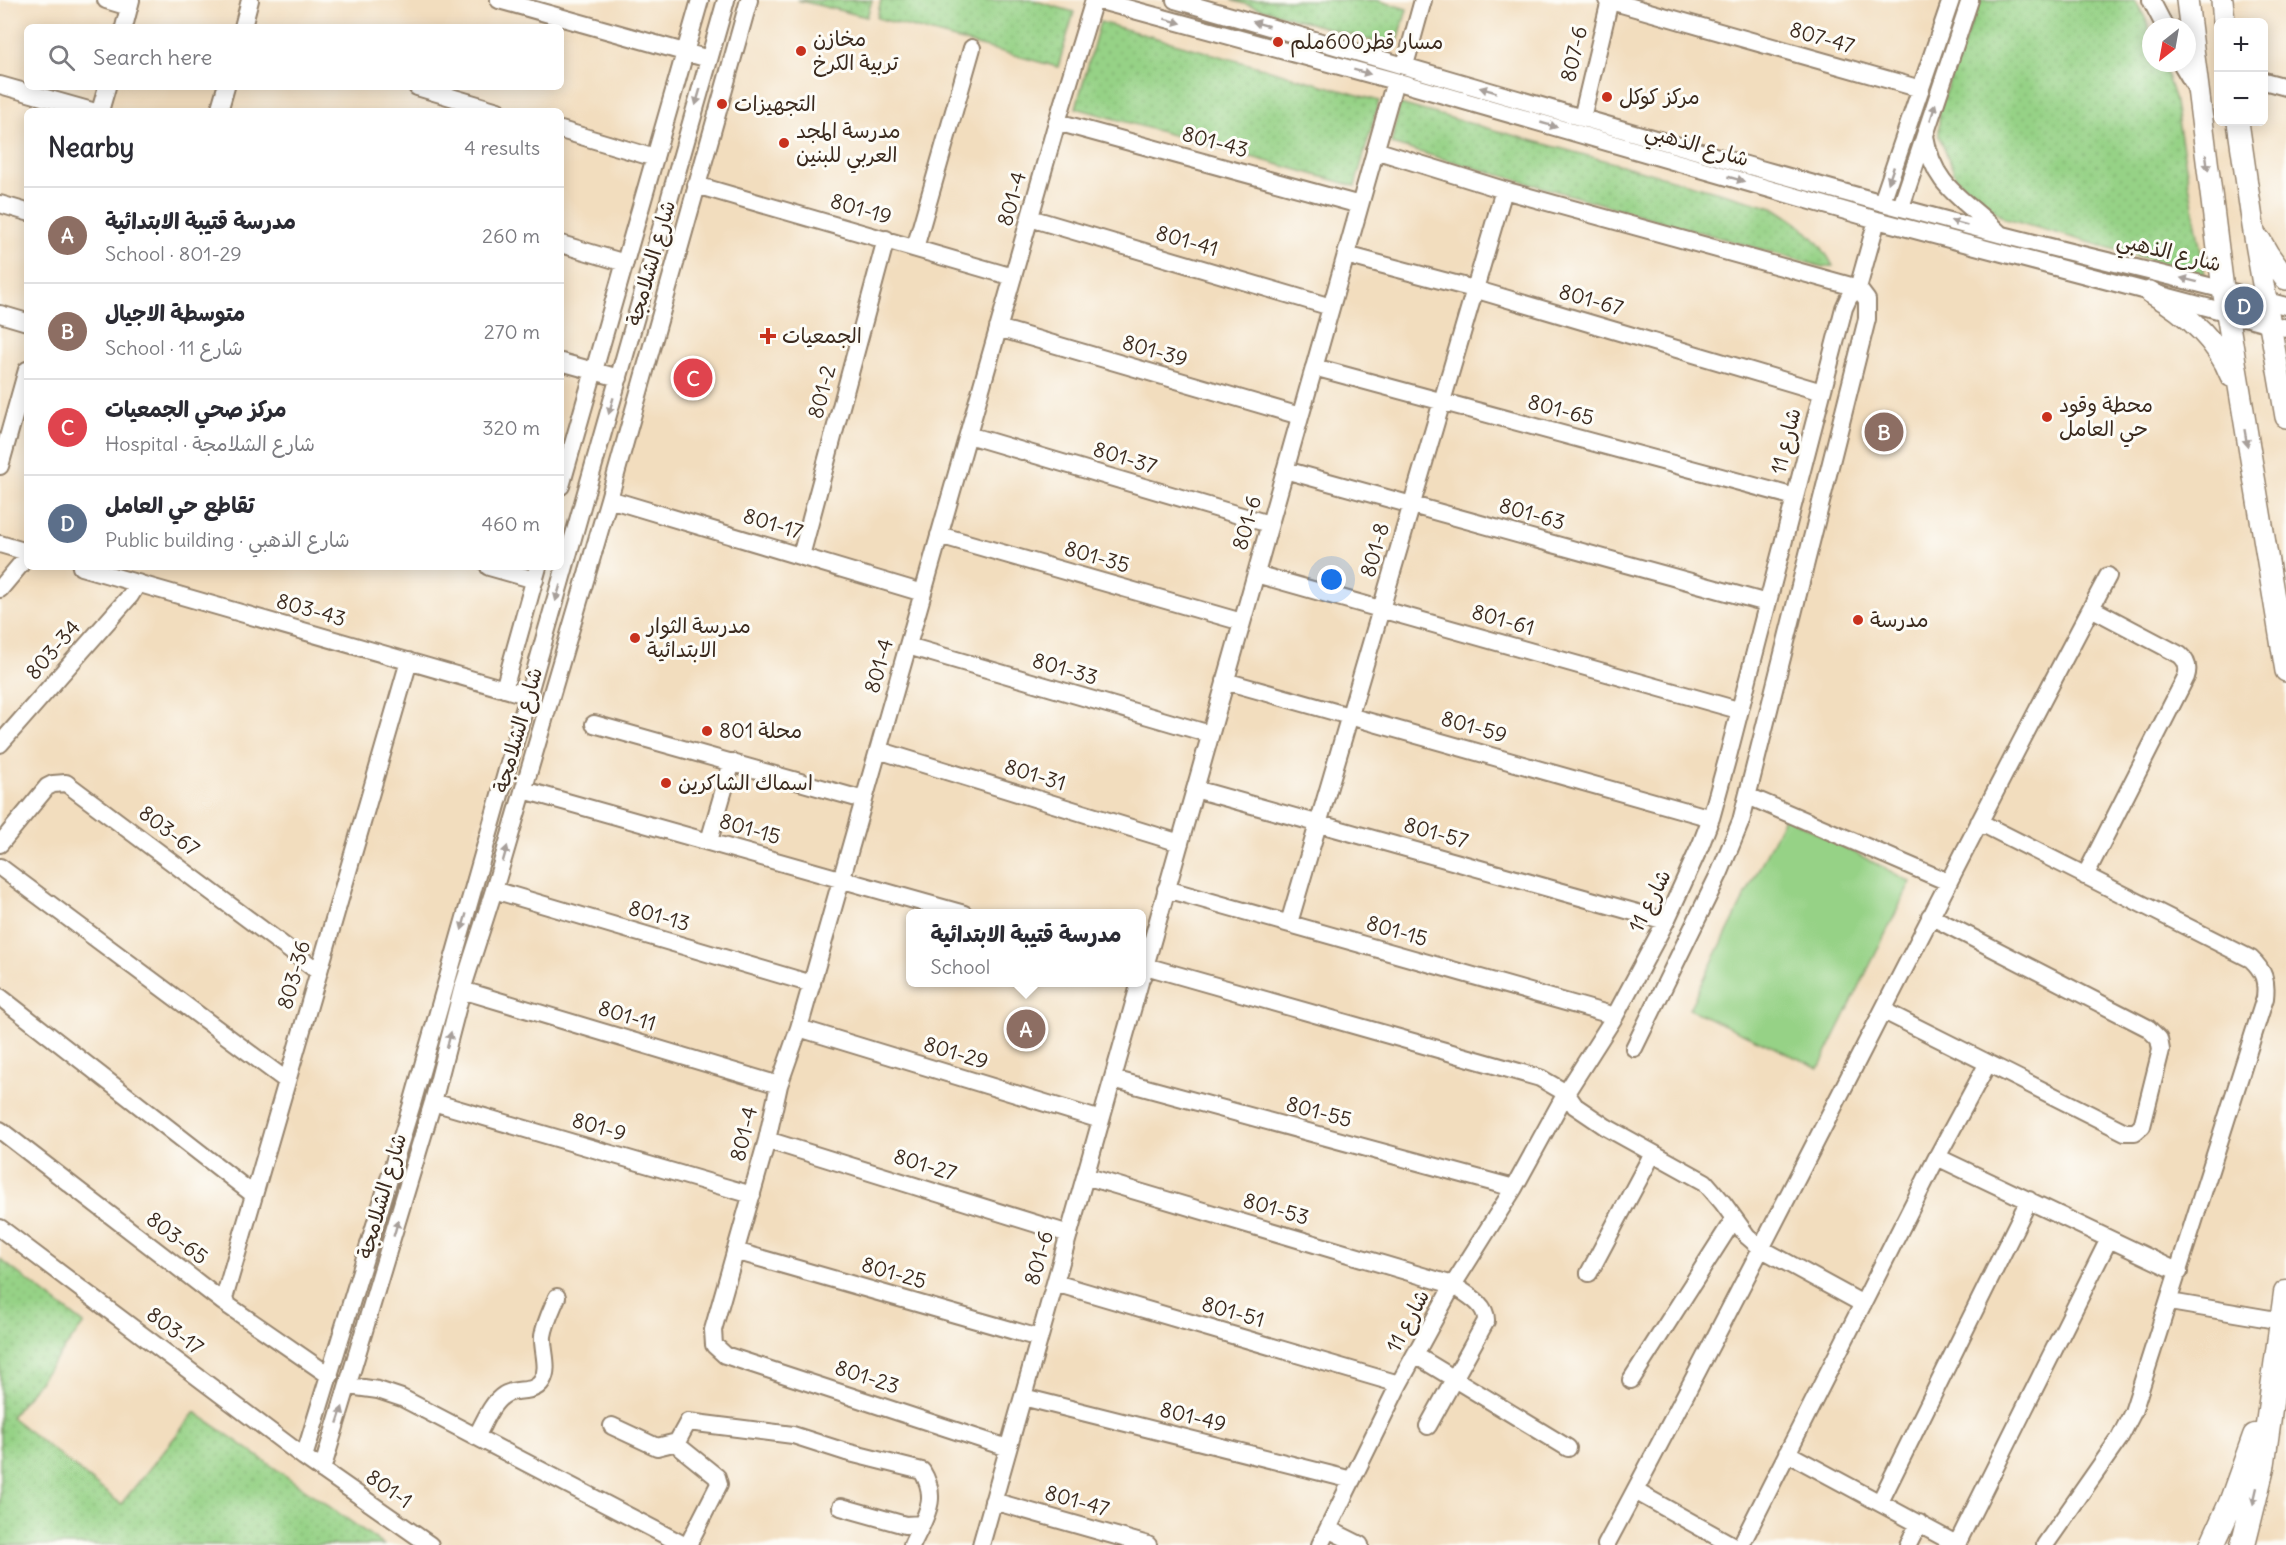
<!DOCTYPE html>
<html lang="en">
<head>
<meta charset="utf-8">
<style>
  body { margin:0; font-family:Delius,"Playpen Sans Arabic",sans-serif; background:#f7f7f7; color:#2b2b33 }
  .controls { position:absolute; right:18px; top:18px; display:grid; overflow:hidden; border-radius:9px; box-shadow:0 3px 15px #0003 }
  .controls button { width:54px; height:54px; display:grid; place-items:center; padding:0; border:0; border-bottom:2px solid #e1e1e2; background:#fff; color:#2b2b33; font:30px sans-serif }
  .compass { position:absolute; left:2142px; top:18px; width:54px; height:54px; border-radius:50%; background:#fff; box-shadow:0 3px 15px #0003; rotate:211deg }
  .you { position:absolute; left:1332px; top:580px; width:21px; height:21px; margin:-15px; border:4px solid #fff; border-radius:50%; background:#1a73e8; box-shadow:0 0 0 9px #1a73e833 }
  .badge { display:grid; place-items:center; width:39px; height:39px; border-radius:50%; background:#c8321e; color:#fff; font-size:20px; font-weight:700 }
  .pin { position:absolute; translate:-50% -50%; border:3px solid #fff; box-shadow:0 2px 6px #0006 }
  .popup { position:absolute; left:906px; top:909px; width:240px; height:78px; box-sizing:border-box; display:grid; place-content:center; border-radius:9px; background:#fff; filter:drop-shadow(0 2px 4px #0005); font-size:20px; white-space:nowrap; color:#7c7c81 }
  .popup b { font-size:22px; color:#2b2b33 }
  .popup::after { content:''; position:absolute; left:50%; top:100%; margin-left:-12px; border:12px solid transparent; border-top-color:#fff }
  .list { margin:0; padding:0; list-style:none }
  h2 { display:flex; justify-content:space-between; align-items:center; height:78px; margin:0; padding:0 24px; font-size:26px }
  h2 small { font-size:20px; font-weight:400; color:#7c7c81 }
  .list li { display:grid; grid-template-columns:39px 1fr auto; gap:18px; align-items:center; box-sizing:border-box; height:96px; padding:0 24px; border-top:2px solid #e1e1e2 }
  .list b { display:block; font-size:22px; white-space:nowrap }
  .list p { margin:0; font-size:20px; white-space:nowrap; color:#7c7c81 }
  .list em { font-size:20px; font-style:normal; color:#7c7c81 }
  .icon { flex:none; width:33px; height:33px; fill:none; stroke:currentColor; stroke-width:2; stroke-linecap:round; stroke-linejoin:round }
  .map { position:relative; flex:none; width:2286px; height:1545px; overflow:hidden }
  .search { position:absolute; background:#fff; box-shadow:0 3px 15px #0003; left:24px; top:24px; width:540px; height:66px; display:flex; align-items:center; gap:15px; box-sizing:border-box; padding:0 21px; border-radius:9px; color:#7c7c81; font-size:22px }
  .panel { position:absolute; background:#fff; box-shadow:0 3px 15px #0003; left:24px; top:108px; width:540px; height:462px; border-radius:9px }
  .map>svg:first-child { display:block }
  .grass { fill:url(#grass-dots); stroke:#687e52; stroke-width:1.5 }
  .pitch { fill:#96d286; stroke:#687e52; stroke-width:1.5 }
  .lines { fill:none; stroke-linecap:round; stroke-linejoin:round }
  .minor-casing { stroke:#96846e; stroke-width:20 }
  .major-casing { stroke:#96846e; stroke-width:24 }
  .highway-casing { stroke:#96846e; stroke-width:27 }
  .minor { stroke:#fff; stroke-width:16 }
  .major { stroke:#fff; stroke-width:21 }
  .highway { stroke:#fff; stroke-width:24 }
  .oneway { fill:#a79f9a }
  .poi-dot { fill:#c8321e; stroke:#fdfcf7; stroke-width:2 }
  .labels { text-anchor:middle; stroke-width:6; stroke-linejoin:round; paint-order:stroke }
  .street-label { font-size:21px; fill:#3b2a1e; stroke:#fdfcf7 }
  .poi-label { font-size:21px; fill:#3b2a1e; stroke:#fdfcf7; text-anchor:start }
</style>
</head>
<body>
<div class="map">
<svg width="2286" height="1545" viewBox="0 0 2286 1545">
  <defs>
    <pattern id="grass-dots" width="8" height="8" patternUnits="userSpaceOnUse" patternTransform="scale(1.5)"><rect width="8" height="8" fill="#96d286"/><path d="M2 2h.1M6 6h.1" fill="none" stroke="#82b473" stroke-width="1.8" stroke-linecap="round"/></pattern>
  </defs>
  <rect width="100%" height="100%" fill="#fdfcf7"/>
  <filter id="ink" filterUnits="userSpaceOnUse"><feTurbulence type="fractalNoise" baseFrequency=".0167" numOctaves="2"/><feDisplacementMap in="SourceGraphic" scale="12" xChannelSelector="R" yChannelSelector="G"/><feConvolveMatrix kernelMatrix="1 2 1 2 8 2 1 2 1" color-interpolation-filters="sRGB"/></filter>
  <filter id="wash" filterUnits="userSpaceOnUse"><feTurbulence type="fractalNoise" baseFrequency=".008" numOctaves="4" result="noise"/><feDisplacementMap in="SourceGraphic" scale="24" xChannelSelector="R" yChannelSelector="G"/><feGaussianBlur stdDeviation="1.35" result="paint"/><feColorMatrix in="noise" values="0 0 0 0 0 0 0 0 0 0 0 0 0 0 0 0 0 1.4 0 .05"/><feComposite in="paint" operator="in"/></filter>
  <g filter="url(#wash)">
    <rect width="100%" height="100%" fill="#f2ddbe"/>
    <path class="grass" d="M797 0H872L867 17Z
      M881 0H1032L1074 12 1058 67 877 18Z
      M1231 0H1376L1407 9 1396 48Z
      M1980 0H2134C2152 24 2151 34 2151 63H2163L2174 98 2205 275 2006 219 1978 199 1956 177 1939 136V109Z
      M1100 22 1379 101 1355 186 1076 108Z
      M1400 104 1773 207C1799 223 1819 238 1833 266L1823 267 1391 144Z
      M0 1259 84 1324 11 1417 121 1504 195 1412 384 1545H0Z"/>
    <path class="pitch" d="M1785 816 1911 882 1819 1068 1689 1009Z"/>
  </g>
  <g filter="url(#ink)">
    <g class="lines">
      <g class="minor-casing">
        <path id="minor" d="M106 0 129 7
          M499 0 709 59
          M1097 0 1395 81 1877 220 2286 328
          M1175 0C1450 78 1723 162 1999 234 2095 259 2191 280 2286 306
          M1607 0 1921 89
          M2151 0 2165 27
          M124 27 131 0
          M243 27 250 0
          M2181 63 2196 88
          M1405 65 1423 0
          M2264 81 2286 87
          M0 85 92 111
          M417 87 498 111
          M100 111 107 87
          M219 111 226 87
          M1582 118 1610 0
          M1057 122 1360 205
          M561 130 655 158
          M1925 136C1934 189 1964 198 1998 232
          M1375 150 1504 190 1858 288 1867 300V319L1741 821 1720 872 1634 1048
          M696 185 1013 277
          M1882 202 1951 0
          M0 204 27 212
          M1901 207 1970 0
          M1030 218 1331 307
          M561 244 625 263
          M915 248 972 48
          M1346 255 1474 289 1822 392
          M0 314 27 322
          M998 328 1300 416
          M561 362 619 378
          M1314 367 1795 497
          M968 435 1269 524
          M0 466 27 370
          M1285 470 1767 603
          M561 486 700 0
          M609 499 923 593
          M939 535 1242 622
          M0 544 27 552
          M801 556 886 239
          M81 567 529 696
          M489 567 535 580
          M1256 574 1738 710
          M0 589 21 564 27 553
          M908 646 1210 734
          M1225 681 1711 818
          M504 689 538 567
          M594 724 864 800
          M0 744 130 596 138 583
          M878 750 1180 843
          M1195 789 1666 921
          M524 790 964 914
          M1748 796 1948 882
          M1979 822 2251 959C2264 971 2267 981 2265 998L2133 1412 2119 1439 2045 1545
          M709 841 732 762
          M0 844 47 787 53 784 66 783 319 972
          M0 867 287 1081
          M2085 876 2186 677C2189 668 2187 661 2180 655L2091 608
          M1166 889 1615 1016
          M494 890 812 984
          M1289 923 1504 190
          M1142 965 1540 1078 1566 1093 1575 1106 1606 1127 1705 1182 1723 1203 1747 1236 1762 1249 1863 1304
          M1142 977 1395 81
          M462 990 779 1085
          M0 997 254 1195
          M1884 1011 2125 1132H2135L2142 1126 2161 1050 2159 1039 2148 1028 1930 916
          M799 1028 1101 1120
          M1113 1079 1514 1188
          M433 1102 752 1195
          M0 1130 223 1302 330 1376
          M767 1140 1069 1234
          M1937 1157 2179 1272
          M1085 1176 1453 1285C1466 1294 1487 1304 1486 1321L1428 1426
          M0 1228 304 1457 430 1545
          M735 1251 1039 1338
          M1589 1273 1653 1153
          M1055 1283 1399 1384
          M223 1302 409 661
          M2170 1302 2282 1321
          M1415 1355 1568 1448
          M1631 1380 1734 1219
          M349 1386 378 1390 402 1398 684 1545
          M1023 1397 1352 1480
          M612 1426 657 1447 677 1442
          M476 1437C484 1423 491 1403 504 1395 516 1387 533 1395 542 1381 550 1368 542 1351 543 1336 545 1323 552 1309 557 1297
          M1008 1448 725 1355 714 1345 713 1330 767 1140 779 1085 799 1028 1057 122 1094 0
          M1787 1453 1958 1545
          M304 1457 412 1104 726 0
          M322 1470 433 1102 462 990 494 890 609 499 749 0
          M1635 1491 1732 1545
          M993 1501 1148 1545
          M1880 1502 2029 1200
          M841 1507 905 1525 922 1524
          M1328 1529 1360 1545
          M1957 1544 2109 1239
          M688 1545 719 1484 717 1477 681 1448 677 1442 688 1422 793 1435 846 1452 922 1471C940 1500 924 1518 912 1545
          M981 1545 1140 982
          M1320 1545 1399 1384 1453 1285 1514 1188 1566 1093 1615 1016 1666 921 1701 844 1711 818 1727 760 1844 308 1849 297 1858 288 1877 220
          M1606 1545C1778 1224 1937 897 2108 576
          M1741 1545 1937 1157 1988 1063
          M1908 1545 1919 1523"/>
      </g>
      <g class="major-casing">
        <path id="major" d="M2187 0 2223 289 2286 671
          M2222 0 2224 22
          M2238 122 2253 226 2286 417
          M2260 240 2268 254 2286 279
          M2150 292C2185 312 2216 338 2231 376"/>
      </g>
      <g class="highway-casing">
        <path id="highway" d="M2212 1545 2231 1503 2255 1436
          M2243 1545 2262 1468 2286 1293"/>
      </g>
      <use href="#minor" class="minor"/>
      <use href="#major" class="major"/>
      <use href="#highway" class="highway"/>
    </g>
    <defs><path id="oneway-solid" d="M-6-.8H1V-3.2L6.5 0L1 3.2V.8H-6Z" transform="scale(1.5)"/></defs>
    <g class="oneway">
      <use href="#oneway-solid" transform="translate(1173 21) rotate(15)"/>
      <use href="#oneway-solid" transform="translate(1261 24) rotate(-164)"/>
      <use href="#oneway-solid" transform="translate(1362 72) rotate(15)"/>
      <use href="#oneway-solid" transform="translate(1488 90) rotate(-164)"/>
      <use href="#oneway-solid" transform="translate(698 97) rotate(106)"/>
      <use href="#oneway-solid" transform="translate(1933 112) rotate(-72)"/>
      <use href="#oneway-solid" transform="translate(1549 125) rotate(16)"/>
      <use href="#oneway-solid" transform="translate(2207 162) rotate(83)"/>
      <use href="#oneway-solid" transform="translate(1891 175) rotate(109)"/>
      <use href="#oneway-solid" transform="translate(1736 179) rotate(16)"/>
      <use href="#oneway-solid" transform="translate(1959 223) rotate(-164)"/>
      <use href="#oneway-solid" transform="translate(2189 280) rotate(-166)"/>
      <use href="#oneway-solid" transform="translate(611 406) rotate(106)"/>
      <use href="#oneway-solid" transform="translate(2246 438) rotate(80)"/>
      <use href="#oneway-solid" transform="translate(558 593) rotate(106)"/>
      <use href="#oneway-solid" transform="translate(505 854) rotate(-74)"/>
      <use href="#oneway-solid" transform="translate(464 922) rotate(106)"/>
      <use href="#oneway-solid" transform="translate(449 1040) rotate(-76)"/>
      <use href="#oneway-solid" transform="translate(396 1228) rotate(-74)"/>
      <use href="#oneway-solid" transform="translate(340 1415) rotate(-72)"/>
      <use href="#oneway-solid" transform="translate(2255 1496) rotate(103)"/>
    </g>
  </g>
  <g class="poi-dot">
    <circle cx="1278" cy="42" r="6"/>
    <circle cx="801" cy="51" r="6"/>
    <circle cx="1607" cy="97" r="6"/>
    <circle cx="722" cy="104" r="6"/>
    <circle cx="784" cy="143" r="6"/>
    <path d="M765 327h6v6h6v6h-6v6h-6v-6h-6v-6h6z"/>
    <circle cx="2047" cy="417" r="6"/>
    <circle cx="1858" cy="620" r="6"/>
    <circle cx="635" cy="638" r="6"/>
    <circle cx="707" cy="731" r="6"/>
    <circle cx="666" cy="783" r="6"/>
  </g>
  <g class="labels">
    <g class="street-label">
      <text transform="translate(1822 38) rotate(16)" y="7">807-47</text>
      <text transform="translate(1574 54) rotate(-77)" y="7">807-6</text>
      <text transform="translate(1215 142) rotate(15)" y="7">801-43</text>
      <text transform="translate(1697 145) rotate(16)" y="7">شارع الذهبي</text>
      <text transform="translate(1012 199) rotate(-74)" y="7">801-4</text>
      <text transform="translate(861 209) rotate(16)" y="7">801-19</text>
      <text transform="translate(1187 241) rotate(16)" y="7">801-41</text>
      <text transform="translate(2169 252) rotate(14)" y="7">شارع الذهبي</text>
      <text transform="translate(651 263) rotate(-74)" y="7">شارع الشلامجة</text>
      <text transform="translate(1591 300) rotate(16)" y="7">801-67</text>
      <text transform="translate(1155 351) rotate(16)" y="7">801-39</text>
      <text transform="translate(822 392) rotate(-75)" y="7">801-2</text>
      <text transform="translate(1561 410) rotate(15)" y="7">801-65</text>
      <text transform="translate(1786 441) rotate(-76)" y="7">شارع 11</text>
      <text transform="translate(1125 458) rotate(17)" y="7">801-37</text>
      <text transform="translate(1532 514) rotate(16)" y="7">801-63</text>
      <text transform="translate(1247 523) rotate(-74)" y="7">801-6</text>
      <text transform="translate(773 524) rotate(17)" y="7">801-17</text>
      <text transform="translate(1375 550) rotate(-74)" y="7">801-8</text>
      <text transform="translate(1097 557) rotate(16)" y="7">801-35</text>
      <text transform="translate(311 610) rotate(16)" y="7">803-43</text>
      <text transform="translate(1503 620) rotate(16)" y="7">801-61</text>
      <text transform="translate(53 650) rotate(-49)" y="7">803-34</text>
      <text transform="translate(879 666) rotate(-74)" y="7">801-4</text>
      <text transform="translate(1065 669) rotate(16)" y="7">801-33</text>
      <text transform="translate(1474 727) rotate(16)" y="7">801-59</text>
      <text transform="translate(518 730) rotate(-74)" y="7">شارع الشلامجة</text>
      <text transform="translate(1035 775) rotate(17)" y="7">801-31</text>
      <text transform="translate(750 829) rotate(16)" y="7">801-15</text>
      <text transform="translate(169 831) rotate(37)" y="7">803-67</text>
      <text transform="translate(1436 833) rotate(16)" y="7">801-57</text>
      <text transform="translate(1650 901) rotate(-63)" y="7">شارع 11</text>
      <text transform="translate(659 916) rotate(16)" y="7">801-13</text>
      <text transform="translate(1397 931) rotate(16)" y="7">801-15</text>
      <text transform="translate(294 975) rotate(-74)" y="7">803-36</text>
      <text transform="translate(627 1016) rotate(17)" y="7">801-11</text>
      <text transform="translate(956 1053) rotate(17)" y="7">801-29</text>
      <text transform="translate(1319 1112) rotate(15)" y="7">801-55</text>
      <text transform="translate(599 1127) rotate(16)" y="7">801-9</text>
      <text transform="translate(744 1134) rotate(-76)" y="7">801-4</text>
      <text transform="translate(925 1165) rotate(17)" y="7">801-27</text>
      <text transform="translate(382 1196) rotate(-74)" y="7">شارع الشلامجة</text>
      <text transform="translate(1276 1209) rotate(16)" y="7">801-53</text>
      <text transform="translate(177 1238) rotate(38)" y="7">803-65</text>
      <text transform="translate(1039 1258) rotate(-74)" y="7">801-6</text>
      <text transform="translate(894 1273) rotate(16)" y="7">801-25</text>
      <text transform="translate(1233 1312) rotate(16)" y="7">801-51</text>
      <text transform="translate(1408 1321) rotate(-62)" y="7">شارع 11</text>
      <text transform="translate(175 1331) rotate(37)" y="7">803-17</text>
      <text transform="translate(867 1377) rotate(18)" y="7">801-23</text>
      <text transform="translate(1193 1417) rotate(14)" y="7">801-49</text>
      <text transform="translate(389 1489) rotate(35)" y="7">801-1</text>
      <text transform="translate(1077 1501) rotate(16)" y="7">801-47</text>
    </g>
    <g class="poi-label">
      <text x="813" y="46">مخازن<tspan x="813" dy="24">تربية الكرخ</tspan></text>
      <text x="1290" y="49">مسار قطر600ملم</text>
      <text x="1619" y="104">مركز كوكل</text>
      <text x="734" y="111">التجهيزات</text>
      <text x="796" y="138">مدرسة المجد<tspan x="796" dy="24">العربي للبنين</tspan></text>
      <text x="782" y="343">الجمعيات</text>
      <text x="2059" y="412">محطة وقود<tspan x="2059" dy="24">حي العامل</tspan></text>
      <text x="1870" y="627">مدرسة</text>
      <text x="647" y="633">مدرسة الثوار<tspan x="647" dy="24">الابتدائية</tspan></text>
      <text x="719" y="738">محلة 801</text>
      <text x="678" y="790">اسماك الشاكرين</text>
    </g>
  </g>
</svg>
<div class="controls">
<button>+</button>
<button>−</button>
</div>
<svg class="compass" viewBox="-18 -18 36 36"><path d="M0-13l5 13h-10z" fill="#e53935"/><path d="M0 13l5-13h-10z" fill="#7c7c81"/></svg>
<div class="you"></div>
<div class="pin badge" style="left:1026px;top:1029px;background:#8d6e63">A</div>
<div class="popup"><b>مدرسة قتيبة الابتدائية</b>School</div>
<div class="pin badge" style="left:1884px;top:432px;background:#8d6e63">B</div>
<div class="pin badge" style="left:693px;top:378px;background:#e0444e">C</div>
<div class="pin badge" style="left:2244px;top:306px;background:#5c6f8a">D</div>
<div class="search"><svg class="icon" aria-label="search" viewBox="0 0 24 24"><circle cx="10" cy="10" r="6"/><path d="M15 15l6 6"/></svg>Search here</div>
<section class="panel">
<h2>Nearby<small>4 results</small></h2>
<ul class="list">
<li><span class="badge" style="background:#8d6e63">A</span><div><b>مدرسة قتيبة الابتدائية</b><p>School · 801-29</p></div><em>260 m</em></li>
<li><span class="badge" style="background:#8d6e63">B</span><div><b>متوسطة الاجيال</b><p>School · شارع 11</p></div><em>270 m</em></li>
<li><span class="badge" style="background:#e0444e">C</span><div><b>مركز صحي الجمعيات</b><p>Hospital · شارع الشلامجة</p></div><em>320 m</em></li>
<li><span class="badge" style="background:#5c6f8a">D</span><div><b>تقاطع حي العامل</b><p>Public building · شارع الذهبي</p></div><em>460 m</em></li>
</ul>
</section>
</div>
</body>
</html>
